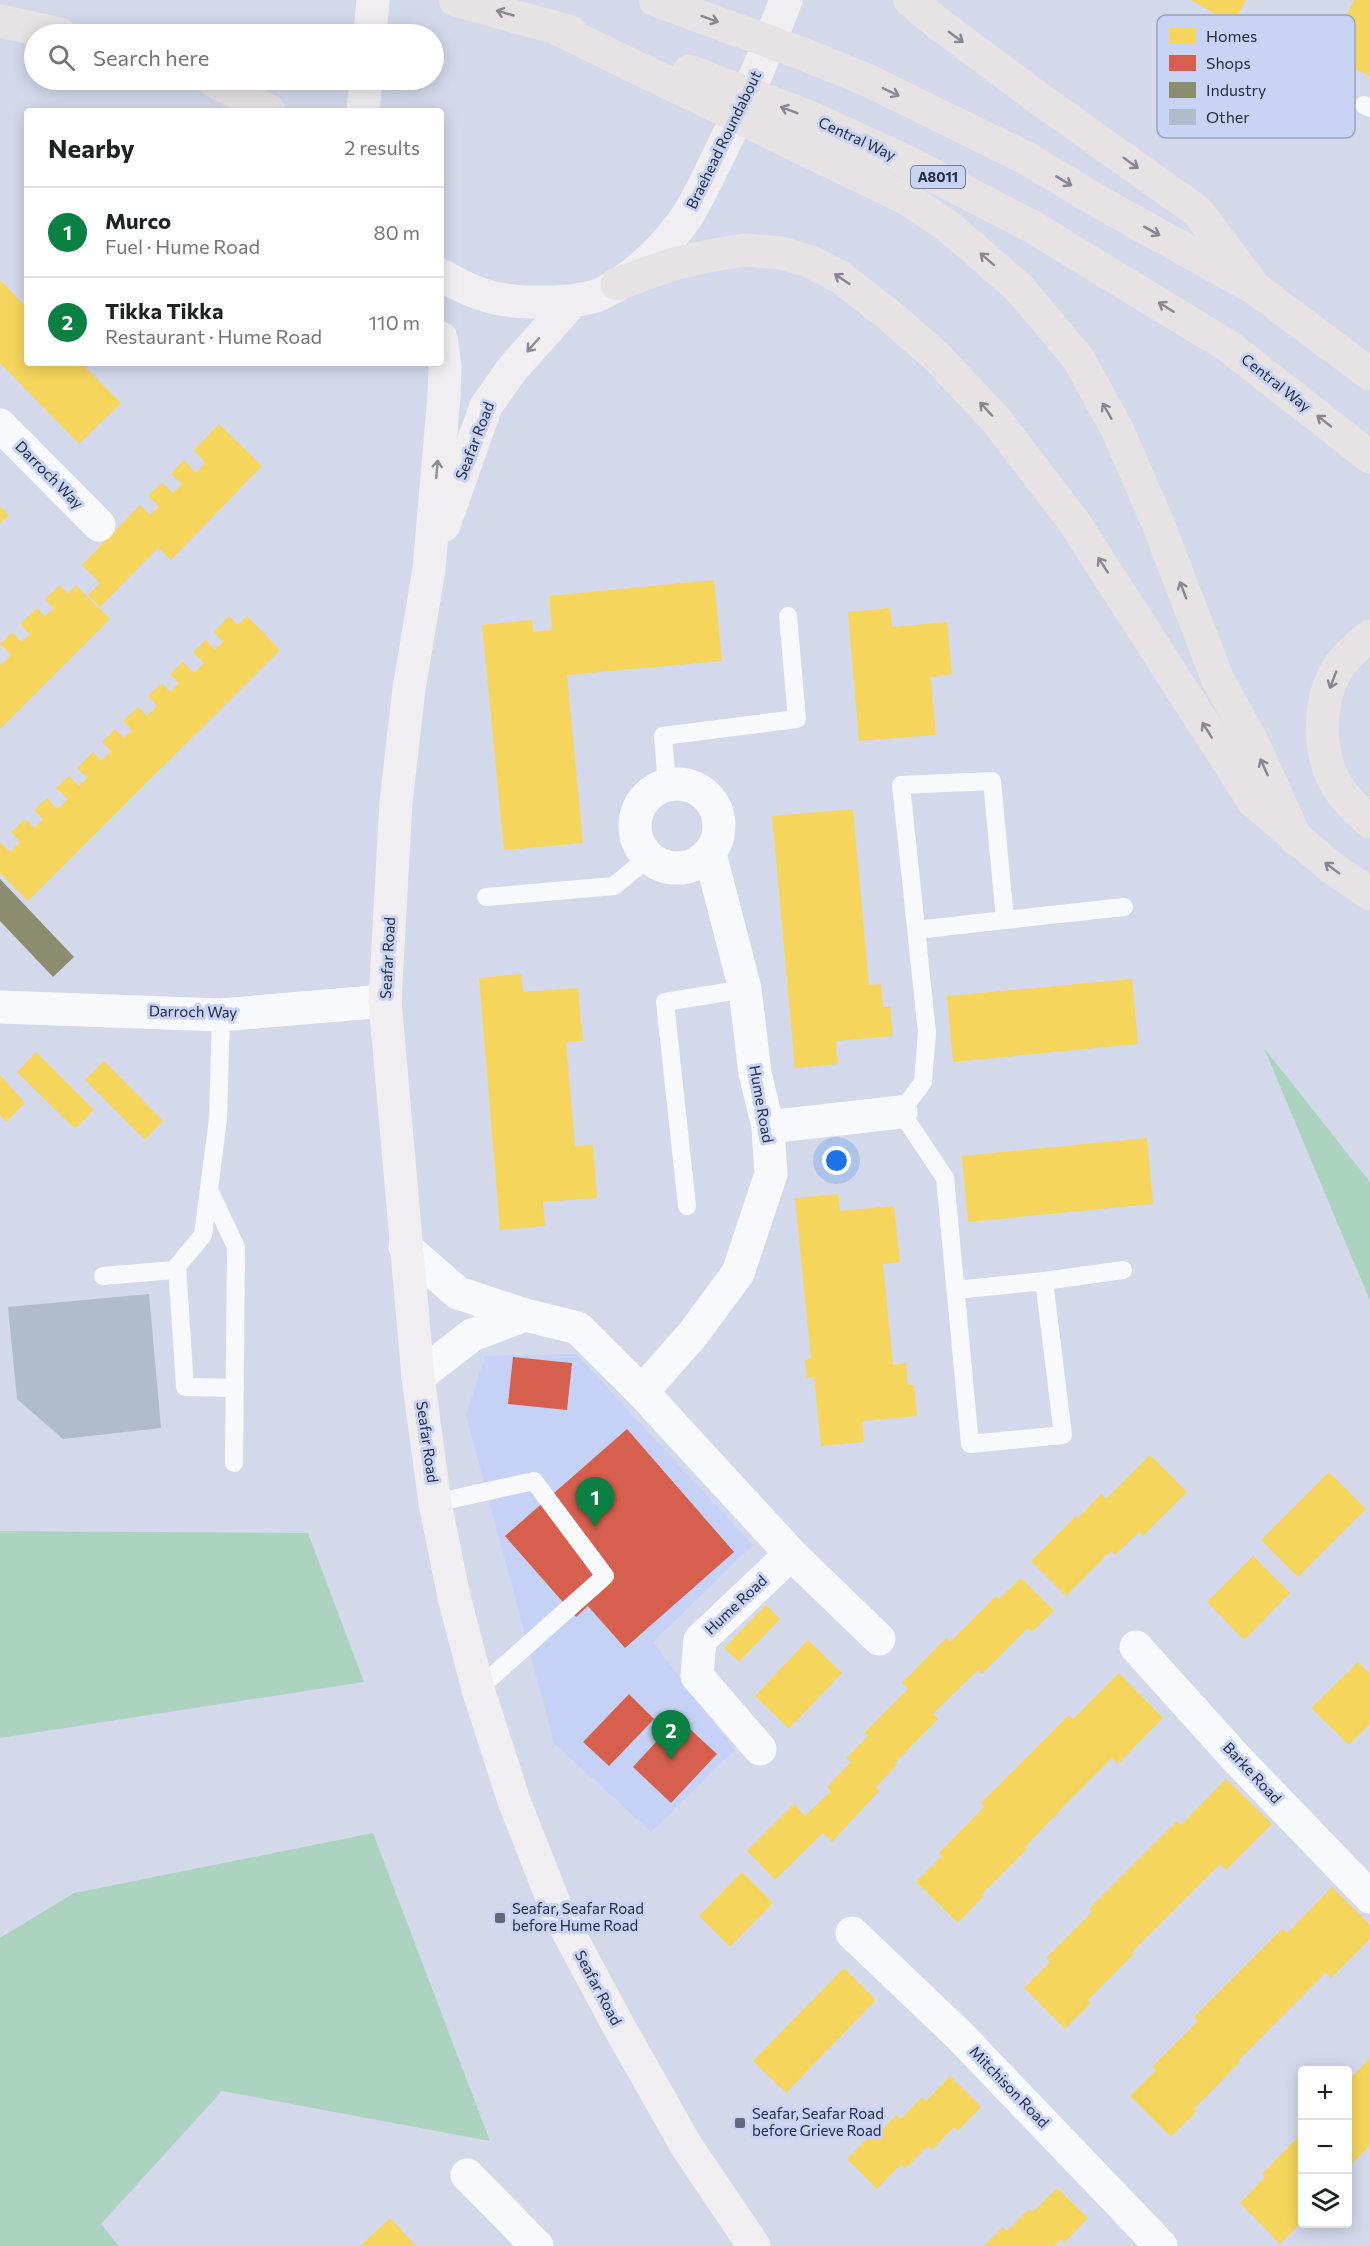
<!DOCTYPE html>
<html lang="en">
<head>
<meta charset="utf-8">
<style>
  body { margin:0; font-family:Commissioner,sans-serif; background:#f6f6f6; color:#202124 }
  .controls { position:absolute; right:18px; bottom:18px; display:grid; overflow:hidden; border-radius:6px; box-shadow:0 3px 15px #0003 }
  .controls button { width:54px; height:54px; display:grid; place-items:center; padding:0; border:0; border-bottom:2px solid #e0e0e0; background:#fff; color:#202124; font:30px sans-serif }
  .you { position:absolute; left:837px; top:1161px; width:21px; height:21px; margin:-15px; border:4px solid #fff; border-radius:50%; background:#1a73e8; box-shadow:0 0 0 9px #1a73e833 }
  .badge { display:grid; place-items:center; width:39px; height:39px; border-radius:50%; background:#0b8043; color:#fff; font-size:20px; font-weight:700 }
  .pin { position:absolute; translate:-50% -50px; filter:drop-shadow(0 2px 3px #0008) }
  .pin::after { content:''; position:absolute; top:32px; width:21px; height:18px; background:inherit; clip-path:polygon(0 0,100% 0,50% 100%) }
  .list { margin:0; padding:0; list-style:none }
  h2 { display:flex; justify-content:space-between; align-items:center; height:78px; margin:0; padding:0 24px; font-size:26px }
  h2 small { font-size:20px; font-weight:400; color:#757577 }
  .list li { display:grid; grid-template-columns:39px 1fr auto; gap:18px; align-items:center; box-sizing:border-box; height:90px; padding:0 24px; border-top:2px solid #e0e0e0 }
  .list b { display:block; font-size:22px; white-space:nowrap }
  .list p { margin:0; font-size:20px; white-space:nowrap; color:#757577 }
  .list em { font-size:20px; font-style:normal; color:#757577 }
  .icon { flex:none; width:33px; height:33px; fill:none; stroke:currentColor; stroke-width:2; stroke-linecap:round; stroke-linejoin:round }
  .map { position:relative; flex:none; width:1370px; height:2246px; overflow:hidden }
  .search { position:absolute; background:#fff; box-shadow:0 3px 15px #0003; left:24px; top:24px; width:420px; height:66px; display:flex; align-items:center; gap:15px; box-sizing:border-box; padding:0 21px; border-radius:33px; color:#757577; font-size:22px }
  .panel { position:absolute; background:#fff; box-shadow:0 3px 15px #0003; left:24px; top:108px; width:420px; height:258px; border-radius:6px }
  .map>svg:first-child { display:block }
  .built { fill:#c6d2f5 }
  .green { fill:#acd3bf }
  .homes { fill:#f6d55c }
  .shops { fill:#d6604d }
  .industry { fill:#8c8c6e }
  .building { fill:#b0bbcb }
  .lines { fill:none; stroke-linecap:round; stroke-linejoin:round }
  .lane { stroke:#f8f9fc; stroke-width:18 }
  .street { stroke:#f8f9fc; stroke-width:33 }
  .secondary { stroke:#f0eef0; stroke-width:33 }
  .primary { stroke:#e7e2e3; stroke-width:33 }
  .oneway { stroke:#868792 }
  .oneway2 { stroke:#8a8d98 }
  .poi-dot { fill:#62697c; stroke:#c9d4f5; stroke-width:2 }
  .labels { text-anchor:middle; stroke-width:6; stroke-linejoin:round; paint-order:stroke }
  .shield { fill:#c9d4f5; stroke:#565e77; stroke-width:1.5 }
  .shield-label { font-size:14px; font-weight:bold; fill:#252c41 }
  .street-label { font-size:15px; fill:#252c41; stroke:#c9d4f5 }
  .poi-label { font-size:15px; fill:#252c41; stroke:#c9d4f5; text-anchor:start }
  .key { fill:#c9d4f5; stroke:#98a2bf; stroke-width:1.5 }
  .key-label { font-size:16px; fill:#252c41 }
</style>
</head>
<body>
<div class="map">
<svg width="1370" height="2246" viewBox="0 0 1370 2246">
  <rect width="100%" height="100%" fill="#d3d9eb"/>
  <path class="built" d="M576 1354 753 1545 653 1642 735 1750 651 1832 554 1743 466 1415 485 1356Z"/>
  <path class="green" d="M1264 1048 1370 1182V1301Z
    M0 1531 308 1533 364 1682 0 1738Z
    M373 1833 490 2141 222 2091 101 2224 119 2246H0V1938L74 1893Z"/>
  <path class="homes" d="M1191 0H1246L1233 24Z
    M1354 0H1370V76L1328 56Z
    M0 280 27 308V363H81L121 403 79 444 0 363Z
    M219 424 262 466 171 560 158 548 100 607 88 595 100 583 82 565 140 505 150 515 159 506 148 496 162 483 173 493 182 484 171 474 184 460 196 473 205 463 194 450Z
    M0 506 9 515 0 524Z
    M714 580 722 661 567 675 583 843 504 850 482 625 532 620 533 632 552 630 549 596Z
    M60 585 68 594 76 585 110 619 0 729V663L1 665 11 655 0 644 12 632 22 642 30 634 20 624 37 608 45 616 54 608 45 599Z
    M890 608 892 627 947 622 952 674 931 677 936 735 859 741 848 612Z
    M229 616 238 625 247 616 280 650 28 901 0 873V842L10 852 20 842 11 832 25 819 34 828 43 819 34 810 47 798 57 809 68 799 56 788 69 776 79 786 87 778 77 768 93 752 101 761 111 751 102 742 115 729 124 738 132 730 123 721 138 707 147 716 157 706 148 696 162 683 170 692 179 683 170 674 183 662 194 673 204 663 193 652 206 640 215 650 223 642 214 632Z
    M853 809 869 985 881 984 883 1007H890L893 1036 836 1041 838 1064 795 1068 772 816Z
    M521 974 523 992 578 988 583 1041 566 1042 575 1146 593 1145 597 1198 543 1202 545 1226 500 1230 479 978Z
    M1132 979 1138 1044 953 1062 947 996Z
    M36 1052 94 1110 75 1129 17 1072Z
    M104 1061 163 1121 145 1140 85 1080Z
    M0 1075 25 1103 6 1122 0 1115Z
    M1147 1138 1153 1204 968 1222 962 1156Z
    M838 1194 840 1211 894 1206 900 1262 883 1264 893 1365 906 1363 908 1385H914L917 1416 862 1421 864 1442 821 1446 814 1377 807 1378 805 1360 811 1359 795 1198Z
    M1150 1455 1187 1492 1143 1536 1139 1532 1115 1555 1111 1551 1066 1596 1031 1561 1076 1516 1078 1518 1101 1494 1106 1499Z
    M1329 1472 1366 1509 1298 1577 1261 1540Z
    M1253 1556 1290 1593 1244 1640 1207 1602Z
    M1021 1578 1054 1611 1032 1632 1028 1628 982 1674 978 1670 933 1714 938 1719 895 1763 897 1765 876 1787 879 1791 832 1842 823 1833 775 1880 747 1851 794 1804 805 1816 831 1791 827 1787 851 1762 846 1758 868 1736 864 1733 908 1689 902 1683 946 1638 950 1642 996 1596 999 1599Z
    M766 1605 780 1619 739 1662 724 1648Z
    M808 1640 842 1673 789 1729 755 1696Z
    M1358 1662 1370 1674V1724L1349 1745 1311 1708Z
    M1119 1673 1163 1718 1118 1764 1112 1758 1067 1803 1025 1847 1027 1849 981 1895 983 1897 958 1923 916 1882 942 1856 939 1853 984 1807 981 1803 1069 1715 1073 1719Z
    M1226 1779 1272 1824 1226 1870 1220 1864 1132 1952 1134 1954 1088 2000 1091 2003 1065 2029 1024 1988 1050 1962 1046 1958 1092 1912 1089 1909 1177 1821 1181 1825Z
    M742 1872 773 1903 730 1947 699 1916Z
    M1332 1887 1370 1925V1939L1331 1978 1326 1972 1238 2061 1240 2062 1194 2109 1197 2111 1171 2137 1130 2096 1156 2070 1152 2067 1198 2021 1194 2017 1282 1929 1287 1933Z
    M844 1968 876 2000 786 2093 753 2061Z
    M1370 2058V2145L1348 2168V2081Z
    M950 2076 981 2107 958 2131 954 2127 932 2150 928 2146 905 2169 901 2164 877 2189 847 2159 871 2135 874 2138 896 2115 901 2119 922 2097 926 2101Z
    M1302 2133V2222L1280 2244 1240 2203 1265 2177 1262 2174Z
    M1057 2188 1088 2218 1064 2243 1061 2239 1054 2246H984L1003 2227 1007 2231 1029 2209 1033 2212Z
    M390 2218 416 2246H360Z"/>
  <path class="shops" d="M513 1357 572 1363 567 1410 508 1404Z
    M627 1429 734 1552 625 1648 588 1606 576 1617 505 1536Z
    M629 1694 654 1719 609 1766 583 1742Z
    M678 1718 717 1754 671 1803 633 1767Z"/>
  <path class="industry" d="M0 879 74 957 53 977 0 921Z"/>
  <path class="building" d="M149 1294 161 1428 63 1439 17 1399 8 1307Z"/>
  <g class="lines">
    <path class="lane" d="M1364 105 1370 108
      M667 786 663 736 797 719 788 616
      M486 897 614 886 649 857
      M1005 920 1124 907
      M916 930 1005 920 992 781 901 785 927 1033 923 1082 901 1112 945 1178 970 1444 1063 1435 1044 1281 956 1290
      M209 1190 236 1247 234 1463
      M687 1206 665 1002 745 989
      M177 1266 185 1387 235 1388
      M103 1276 174 1270 203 1235 218 1119 221 1015
      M1044 1281 1123 1270
      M435 1503 534 1481 605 1576 478 1689"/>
    <path class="street" d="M0 425 99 525
      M635 826a42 42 0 1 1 84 0a42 42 0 1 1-84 0Z
      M0 1007 221 1015 385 1001
      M768 1127 901 1112
      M405 1247 458 1293 525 1315
      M418 1377 472 1335 525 1315 578 1328 642 1392 791 1554 879 1639
      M642 1392 693 1334 738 1273 771 1174 768 1127 755 1073 745 989 710 854
      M1136 1647 1236 1758 1370 1897
      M760 1749 697 1676 700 1640 791 1554
      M852 1933 960 2036 1161 2246
      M467 2175 537 2246"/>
    <path class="secondary" d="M370 34 373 0
      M363 111 366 80
      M441 275C479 297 501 303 545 302 565 302 585 301 603 293 634 278 668 245 687 216 699 197 709 175 719 155 744 105 766 53 786 0
      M441 338 445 366 444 396 429 569 409 689 396 802 385 1001 418 1377 435 1503 454 1597 478 1689 514 1801 558 1913 618 2025 687 2147 754 2246
      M444 525 486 406 513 368 572 302"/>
    <path class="primary" d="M455 0 571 32
      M655 0 803 54 867 80 1026 158 1101 203 1256 289 1370 374
      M910 0 940 25 1037 97 1197 211 1249 280
      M0 21 60 34
      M551 26 907 199 949 227 1019 288 1078 358 1117 429 1157 521 1218 680 1253 743 1296 839
      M689 71 814 119 907 162 1031 226 1228 346 1370 457
      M213 80 269 111
      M617 284 674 264 713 255 745 250 781 253 811 262 840 277 889 315 936 356 997 421 1074 522 1254 802 1331 867 1370 894
      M1370 636C1357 646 1343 658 1335 673 1318 705 1318 753 1336 784 1345 799 1357 810 1370 822"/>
  </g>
  <defs><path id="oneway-shaft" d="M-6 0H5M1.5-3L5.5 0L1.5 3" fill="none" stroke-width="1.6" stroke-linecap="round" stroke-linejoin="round" transform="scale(1.5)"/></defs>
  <g class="oneway">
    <use href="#oneway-shaft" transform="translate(505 13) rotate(-164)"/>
    <use href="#oneway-shaft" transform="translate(710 19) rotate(20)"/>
    <use href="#oneway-shaft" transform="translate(956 37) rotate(36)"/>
    <use href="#oneway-shaft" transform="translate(891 92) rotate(26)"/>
    <use href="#oneway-shaft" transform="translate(789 110) rotate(-159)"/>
    <use href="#oneway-shaft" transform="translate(1131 163) rotate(36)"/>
    <use href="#oneway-shaft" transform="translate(1064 181) rotate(31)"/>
    <use href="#oneway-shaft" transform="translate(1152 231) rotate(29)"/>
    <use href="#oneway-shaft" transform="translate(987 259) rotate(-139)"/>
    <use href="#oneway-shaft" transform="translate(842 279) rotate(-146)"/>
    <use href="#oneway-shaft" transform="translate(1166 307) rotate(-148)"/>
    <use href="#oneway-shaft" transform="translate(986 409) rotate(-133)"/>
    <use href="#oneway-shaft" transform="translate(1107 411) rotate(-120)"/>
    <use href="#oneway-shaft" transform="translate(1324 421) rotate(-142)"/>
    <use href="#oneway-shaft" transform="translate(1103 565) rotate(-123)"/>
    <use href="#oneway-shaft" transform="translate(1183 590) rotate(-111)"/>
    <use href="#oneway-shaft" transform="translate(1333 680) rotate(111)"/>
    <use href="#oneway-shaft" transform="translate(1207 730) rotate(-122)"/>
    <use href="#oneway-shaft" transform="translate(1264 767) rotate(-114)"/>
    <use href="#oneway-shaft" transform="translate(1332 868) rotate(-143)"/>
  </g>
  <g class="oneway2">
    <use href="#oneway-shaft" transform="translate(533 345) rotate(131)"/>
    <use href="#oneway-shaft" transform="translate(437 469) rotate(-85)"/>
  </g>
  <g class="poi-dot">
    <rect x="494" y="1912" width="12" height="12" rx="3"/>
    <rect x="734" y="2117" width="12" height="12" rx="3"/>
  </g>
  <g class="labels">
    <rect class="shield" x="911" y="166" width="54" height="22" rx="4.5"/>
    <g class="shield-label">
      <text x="938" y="182">A8011</text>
    </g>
    <g class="street-label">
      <text transform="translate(857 139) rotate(25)" y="5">Central Way</text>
      <text transform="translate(724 140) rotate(-64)" y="5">Braehead Roundabout</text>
      <text transform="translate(1276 383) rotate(38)" y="5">Central Way</text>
      <text transform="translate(475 441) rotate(-69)" y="5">Seafar Road</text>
      <text transform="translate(49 475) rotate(45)" y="5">Darroch Way</text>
      <text transform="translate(388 958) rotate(-87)" y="5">Seafar Road</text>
      <text transform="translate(193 1012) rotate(1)" y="5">Darroch Way</text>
      <text transform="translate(761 1104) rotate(80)" y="5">Hume Road</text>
      <text transform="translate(427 1442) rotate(82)" y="5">Seafar Road</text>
      <text transform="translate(736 1605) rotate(-43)" y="5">Hume Road</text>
      <text transform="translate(1252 1773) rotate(47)" y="5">Barke Road</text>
      <text transform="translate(598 1988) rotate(62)" y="5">Seafar Road</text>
      <text transform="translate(1009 2087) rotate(46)" y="5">Mitchison Road</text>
    </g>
    <g class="poi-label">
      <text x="512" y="1914">Seafar, Seafar Road<tspan x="512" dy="17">before Hume Road</tspan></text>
      <text x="752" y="2119">Seafar, Seafar Road<tspan x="752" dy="17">before Grieve Road</tspan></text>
    </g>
  </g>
  <rect x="1157" y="15" width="198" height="123" rx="9" class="key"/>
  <rect x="1169" y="28" width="27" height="16" fill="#f6d55c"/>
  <rect x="1169" y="55" width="27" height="16" fill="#d6604d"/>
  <rect x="1169" y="82" width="27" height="16" fill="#8c8c6e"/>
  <rect x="1169" y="109" width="27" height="16" fill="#b0bbcb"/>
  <g class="key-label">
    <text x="1206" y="42">Homes</text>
    <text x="1206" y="69">Shops</text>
    <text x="1206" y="96">Industry</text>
    <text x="1206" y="123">Other</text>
  </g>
</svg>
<div class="controls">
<button>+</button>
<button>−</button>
<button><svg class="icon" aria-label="layers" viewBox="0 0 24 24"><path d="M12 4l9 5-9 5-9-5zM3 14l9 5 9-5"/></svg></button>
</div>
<div class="you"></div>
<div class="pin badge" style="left:595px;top:1527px">1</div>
<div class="pin badge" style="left:671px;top:1760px">2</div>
<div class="search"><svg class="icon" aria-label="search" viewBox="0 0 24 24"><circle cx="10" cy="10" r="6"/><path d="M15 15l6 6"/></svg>Search here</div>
<section class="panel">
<h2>Nearby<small>2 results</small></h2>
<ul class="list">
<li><span class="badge">1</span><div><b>Murco</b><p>Fuel · Hume Road</p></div><em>80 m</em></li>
<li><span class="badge">2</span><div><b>Tikka Tikka</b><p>Restaurant · Hume Road</p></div><em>110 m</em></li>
</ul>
</section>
</div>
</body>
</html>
